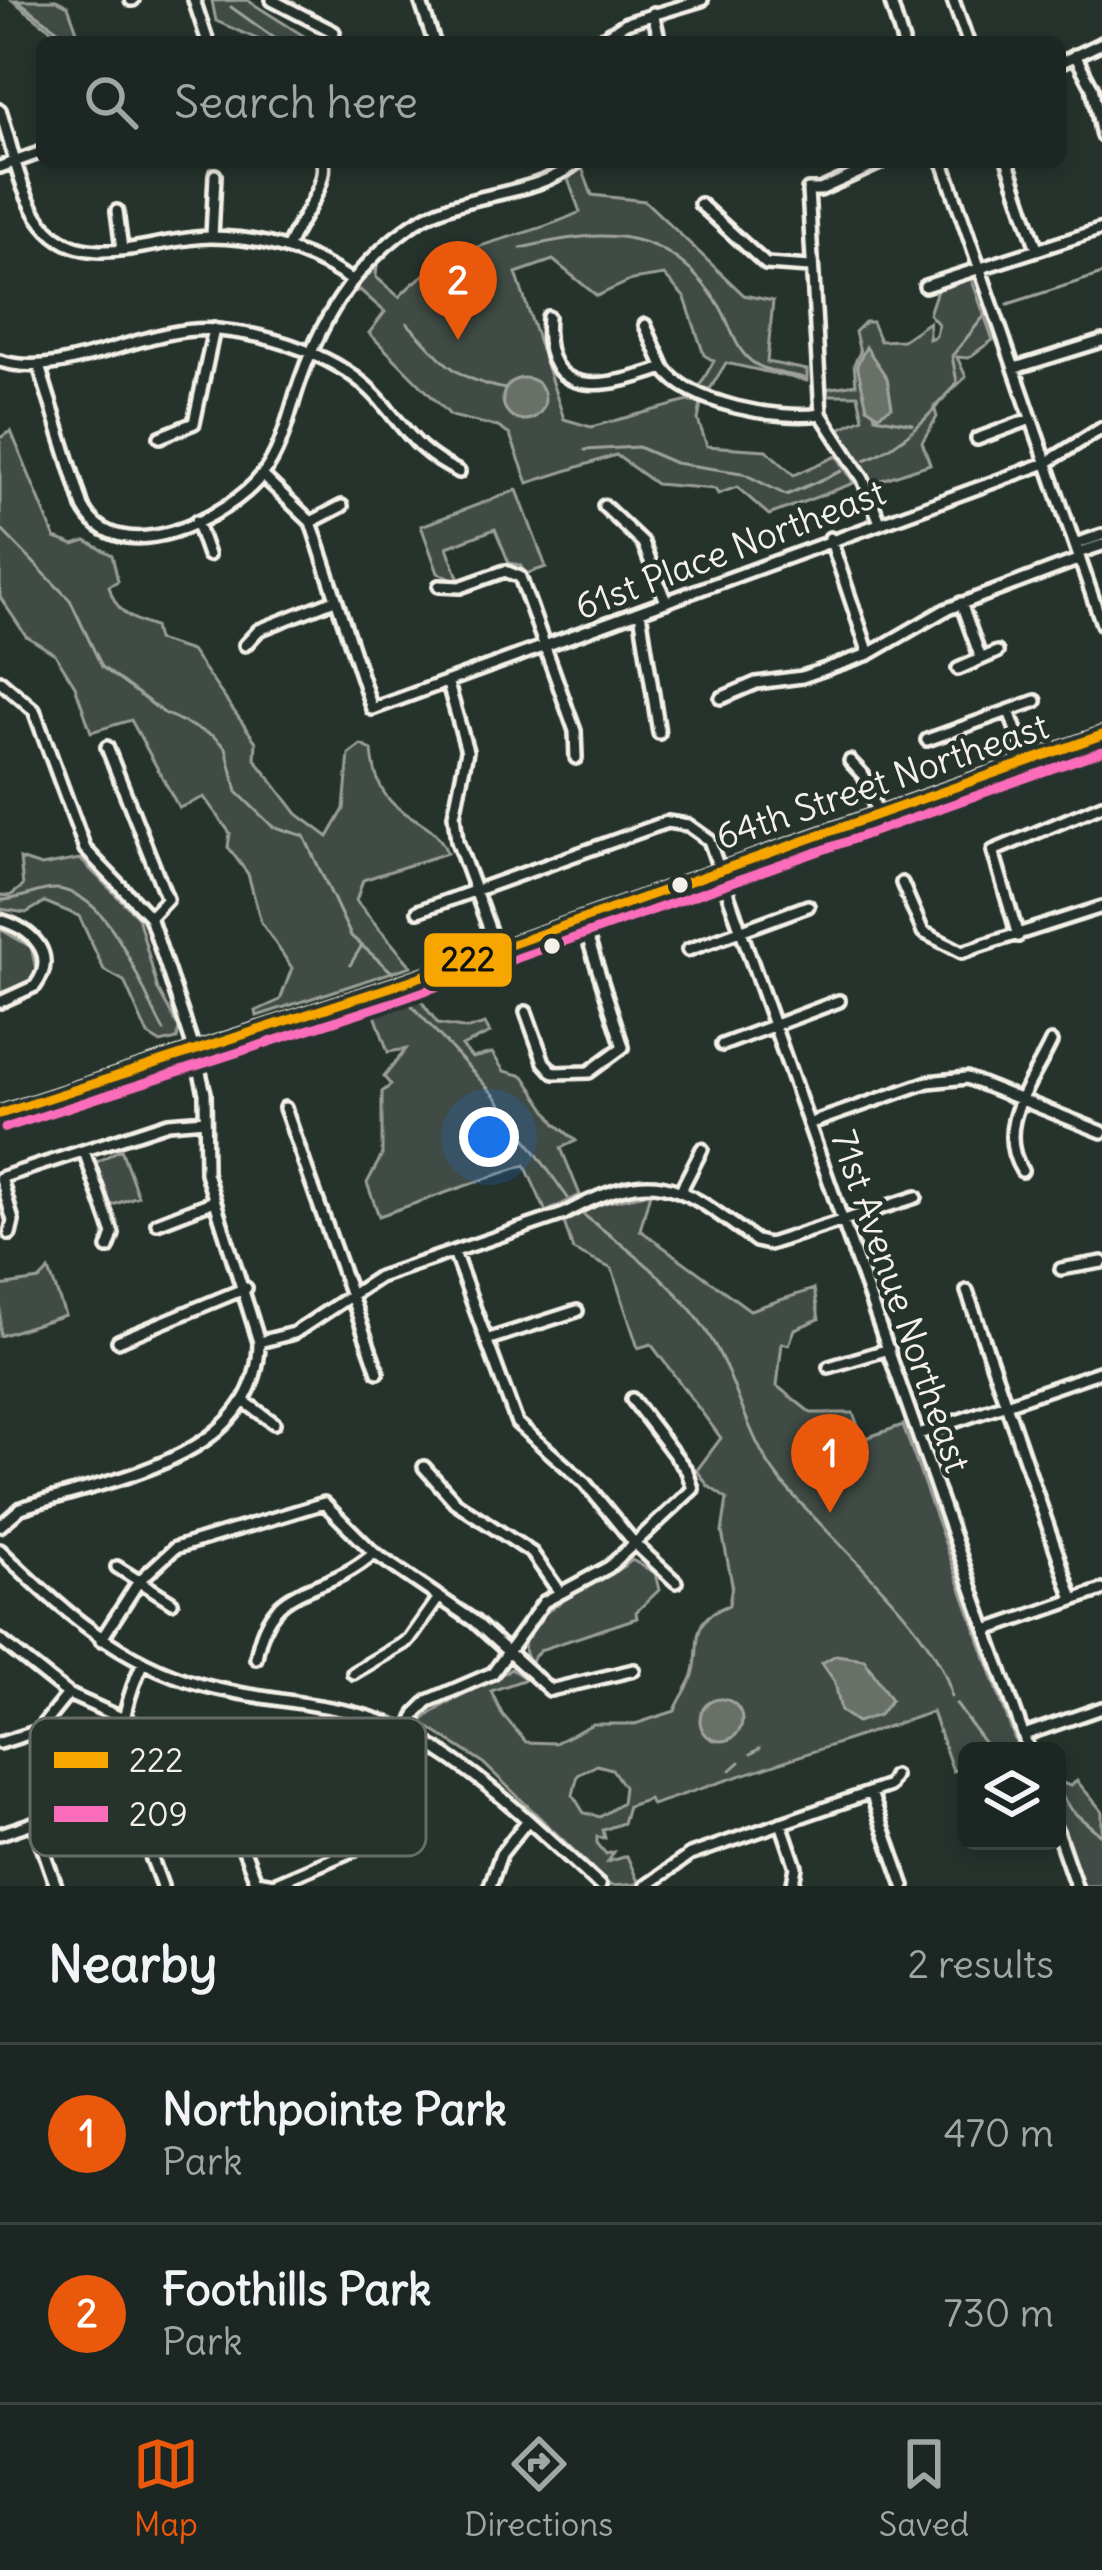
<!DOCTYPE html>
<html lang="en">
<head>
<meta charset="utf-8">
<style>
  body { margin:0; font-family:Delius,sans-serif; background:#252e2a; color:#f1f3f6 }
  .controls { position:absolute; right:36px; bottom:36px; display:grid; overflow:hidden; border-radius:18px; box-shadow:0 6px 18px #0003 }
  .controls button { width:108px; height:108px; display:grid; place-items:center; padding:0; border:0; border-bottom:3px solid #3a4340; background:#1c2622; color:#f1f3f6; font:60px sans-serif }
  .you { position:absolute; left:489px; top:1137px; width:42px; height:42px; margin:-30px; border:9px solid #fff; border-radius:50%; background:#1a73e8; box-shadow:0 0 0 18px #1a73e833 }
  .badge { display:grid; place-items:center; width:78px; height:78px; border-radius:50%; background:#ea580c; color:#fff; font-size:39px; font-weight:700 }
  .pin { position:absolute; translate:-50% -99px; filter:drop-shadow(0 3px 6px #0008) }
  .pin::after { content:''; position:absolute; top:63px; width:42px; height:36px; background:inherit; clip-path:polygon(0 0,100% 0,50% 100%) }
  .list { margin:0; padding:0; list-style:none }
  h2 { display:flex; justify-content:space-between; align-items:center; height:156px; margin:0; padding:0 48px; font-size:51px }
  h2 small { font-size:39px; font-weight:400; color:#a0a5a5 }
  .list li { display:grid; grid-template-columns:78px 1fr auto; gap:36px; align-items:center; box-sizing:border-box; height:180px; padding:0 48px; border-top:3px solid #3a4340 }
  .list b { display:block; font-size:45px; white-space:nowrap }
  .list p { margin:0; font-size:39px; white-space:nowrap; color:#a0a5a5 }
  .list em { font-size:39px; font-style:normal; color:#a0a5a5 }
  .icon { flex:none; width:66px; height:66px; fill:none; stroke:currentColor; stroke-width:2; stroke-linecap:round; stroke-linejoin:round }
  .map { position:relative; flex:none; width:1102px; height:1886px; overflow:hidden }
  .search { position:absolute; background:#1c2622; box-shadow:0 6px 18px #0003; left:36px; right:36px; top:36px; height:132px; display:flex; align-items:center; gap:30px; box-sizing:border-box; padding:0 42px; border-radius:18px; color:#a0a5a5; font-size:45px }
  .sheet { height:516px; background:#1c2622 }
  nav { display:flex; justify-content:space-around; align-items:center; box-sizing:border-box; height:168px; border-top:3px solid #3a4340; background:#1c2622; font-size:33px; color:#a0a5a5 }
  nav a { display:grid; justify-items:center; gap:6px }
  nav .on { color:#ea580c }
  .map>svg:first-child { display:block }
  .green { fill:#414b45; stroke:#9a9e96; stroke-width:3; fill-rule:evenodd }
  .water { fill:#676f68; stroke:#9fa39b; stroke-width:3 }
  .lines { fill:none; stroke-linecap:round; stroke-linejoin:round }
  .stream { stroke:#9fa39b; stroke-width:3 }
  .minor-casing { stroke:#f4f1e8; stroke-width:18 }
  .major-casing { stroke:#f4f1e8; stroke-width:20 }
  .minor { stroke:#26332d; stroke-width:9 }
  .major { stroke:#26332d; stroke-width:10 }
  .bus-1-casing { stroke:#26332d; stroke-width:18 }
  .bus-2-casing { stroke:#26332d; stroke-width:18 }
  .bus-1 { stroke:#f7a600; stroke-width:9 }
  .bus-2 { stroke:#fb6dba; stroke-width:9 }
  .bus-dot { fill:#f4f1e8; stroke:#26332d; stroke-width:4.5 }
  .labels { text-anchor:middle; stroke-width:9; stroke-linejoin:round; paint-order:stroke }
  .street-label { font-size:36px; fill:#f4f1e8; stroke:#26332d }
  .key { fill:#26332d; stroke:#646c65; stroke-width:3 }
  .key-label { font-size:33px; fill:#f4f1e8 }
  .line-badge { stroke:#26332d; stroke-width:4.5 }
  .pale-badge-label { font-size:33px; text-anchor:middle; font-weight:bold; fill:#111 }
</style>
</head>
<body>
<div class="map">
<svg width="1102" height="1886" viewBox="0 0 1102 1886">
  <rect width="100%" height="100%" fill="#26332d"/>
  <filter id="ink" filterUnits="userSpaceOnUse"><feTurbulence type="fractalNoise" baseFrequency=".00833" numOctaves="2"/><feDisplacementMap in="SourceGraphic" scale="24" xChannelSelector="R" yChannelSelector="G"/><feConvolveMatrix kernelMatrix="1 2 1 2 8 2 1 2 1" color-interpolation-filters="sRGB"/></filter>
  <g filter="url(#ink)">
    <path class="green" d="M12 0H56L68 6 78 34 88 42H67Z
      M247 0 304 36 299 42H264L216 21 212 1Z
      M582 168 592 195 645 201 744 295 773 301 767 362 807 370V381L726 363 710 389 699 387 714 361 704 355 685 298 664 275 632 280 597 296 553 260 516 273 564 419 591 427 688 401 701 404 698 420 707 446 766 450 794 475 837 456 854 483 769 515 737 487 718 494 715 489 656 484 616 455 528 483 510 435 498 427 451 416 369 333 385 312 360 290 351 293 377 266 376 277 399 297C455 237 512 245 580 212L568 179Z
      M968 269 993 340 968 358 957 357 966 377 934 407 937 417 922 442 930 464 873 483 839 429 863 418 858 395H826L825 389 856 384 854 364 860 352 855 332 865 322H872L880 341 903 340 929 322V339L936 336 938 324 929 314 939 284Z
      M11 431 55 538 74 545 86 541 112 555 118 581 109 586C115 611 131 620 154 627L157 640 191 651 256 742 255 759 297 814 328 837 344 809 349 754 361 745 372 750C378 828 430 806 447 853L363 880 356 901 411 966 257 1016 256 1011 280 1000 292 968 261 922 248 874 228 847 230 833 204 797 179 808 131 720 91 732 75 686 55 654 26 636 0 597V438Z
      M517 490 546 567 526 574 520 565 509 563 495 529 447 547 460 583 438 573 421 526Z
      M20 859 41 866 80 859 138 917 158 990 179 1028 177 1039 161 1043 148 1035 124 981 104 970 79 916 45 902 26 913 0 909V895L10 896 23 886Z
      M0 929 31 947 36 969 29 982 0 993Z
      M414 991 438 1024 468 1029 485 1024 490 1033 462 1046 472 1058 492 1053 504 1071 524 1076 556 1124 576 1141 561 1148 580 1195 546 1212 525 1165 379 1216 367 1183 382 1155V1092L391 1085 384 1077 406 1049 388 1052 375 1015 381 1004Z
      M121 1149 138 1196 110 1206 95 1163Z
      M650 1193 640 1230 750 1310 814 1289 819 1319 795 1329 789 1345 782 1343 777 1386 811 1413H853L863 1439 903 1425 1019 1751H967V1767L953 1771 932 1712 652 1805 649 1799 628 1806 623 1823 603 1830 605 1838 597 1837V1843L606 1854 614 1852 608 1862 627 1856 639 1884 611 1886 481 1761 421 1723C432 1706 490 1683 511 1669L526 1679 491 1691 502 1714 526 1742 555 1743 593 1724H635L675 1711C679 1699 689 1687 693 1675 703 1641 686 1621 729 1605L732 1584 722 1532 727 1499 708 1486 697 1470 721 1438 651 1344 638 1348 612 1269 573 1250 564 1222 599 1204ZM597 1765 612 1769 624 1787 622 1803 600 1817 584 1813 573 1795 578 1775Z
      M49 1270 65 1315 0 1336V1286L39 1280Z
      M632 1560 655 1573 659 1590 636 1612 637 1618 540 1650 531 1661 526 1657C510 1613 607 1582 632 1560Z
      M1057 1781 1070 1786 1077 1781 1102 1811V1886H1084L1057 1812Z"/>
    <path class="water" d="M866 347 887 378 892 407 878 415 867 407 857 365Z
      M503 399a21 21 0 1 1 42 0a21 21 0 1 1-42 0Z
      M836 1655 864 1659 891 1700 879 1715 857 1722 841 1711 835 1682 822 1663Z
      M700 1720a21 21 0 1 1 42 0a21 21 0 1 1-42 0Z"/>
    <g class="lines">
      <path class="stream" d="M17 0 74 42
        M231 7 280 42
        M521 248C605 228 667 225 719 305 730 322 734 348 751 361 764 372 788 374 804 378
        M1008 304 1102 274
        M407 323C444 361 450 377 505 389
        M874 412 875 417 913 424
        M585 450 638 447 675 463 742 473 786 495 842 471
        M865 460C903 446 932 414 957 382L952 356 985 315
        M0 528 70 600 102 667 164 713 213 736 226 748 237 792 272 826 304 836 351 936 393 973
        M0 900C20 901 45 885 63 890 118 904 139 988 164 1031
        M350 965 361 947
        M403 996 496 1097 568 1198
        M581 1213C626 1247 676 1284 707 1332 737 1378 746 1438 780 1480 823 1533 947 1638 951 1697
        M956 1704 990 1751
        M751 1754 760 1748
        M731 1770 740 1762
        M1057 1789 1071 1810 1102 1836"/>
      <g class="minor-casing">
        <path id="minor" d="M131 0H133
          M194 0 208 42
          M272 0 334 32
          M420 0 434 42
          M890 0 903 42
          M953 0 968 42
          M653 13 660 42
          M596 42 626 23 702 0
          M1075 55 1092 87 1102 136
          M1060 63 1102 43
          M0 110C12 145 19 194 43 224 84 276 156 237 210 237 262 237 308 251 351 280
          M943 162 1102 624
          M1008 162 1037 249
          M0 167 42 152
          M700 204 766 264 810 267
          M117 211 122 249
          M212 237 215 175
          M288 247C297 222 328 187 323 162
          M925 286 1102 229
          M548 317C541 405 609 387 664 368 687 404 781 421 821 414
          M645 325 664 368
          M0 361C66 382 145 323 218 330 273 335 340 356 378 398 408 432 416 451 459 472
          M39 366 83 507C117 573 229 518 262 475 281 451 288 418 297 390 319 323 350 270 409 227 459 190 529 200 578 162
          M1015 368 1102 341
          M160 437 194 423 214 329
          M977 439 1031 419
          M262 475 311 522 372 709 1046 463 1102 428
          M604 506 643 543 666 602
          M879 520 863 479 821 414 808 190H820L882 162
          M196 521 208 555
          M311 522 342 506
          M830 538 869 654
          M1075 544 1102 535
          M1078 553 1102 545
          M439 586 460 587 505 571 520 577 575 731 576 758
          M961 603 980 656
          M640 612 659 733
          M245 645 259 630 332 601
          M958 669 997 652
          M0 681 34 710 85 849 150 917 195 1052 205 1093 206 1173 259 1342
          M448 684 467 751 454 815 457 841 497 950
          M721 698 756 683 802 677 869 654 945 610 1080 559
          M1009 711 1027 761
          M927 740 1036 701
          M107 747 167 899 150 917
          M850 761 864 776 878 815
          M902 883 923 932 962 952 1102 907
          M418 911 667 822 688 825 709 840 1029 1751
          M0 920C31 929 59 954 35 986L0 1002
          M1018 936 993 851 1102 805
          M688 950 808 906
          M526 1012 544 1062 554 1073 589 1072 623 1047 582 920
          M722 1045 839 1001
          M285 1108 378 1372
          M811 1123 928 1082 967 1078 1102 1132
          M84 1151 113 1234 108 1248
          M1022 1171C994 1126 1031 1085 1051 1042
          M0 1178 168 1123 205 1120
          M1 1178 13 1221 10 1234
          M682 1188 702 1149
          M157 1223 214 1201
          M454 1252 517 1423 585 1483 635 1544 676 1582
          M1061 1269 1102 1262
          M967 1291 1073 1599
          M486 1340 577 1311
          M118 1341 246 1288
          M829 1367 889 1349
          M245 1402 274 1423
          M919 1434 1102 1371
          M424 1467 455 1502 532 1553 558 1590
          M0 1526 21 1508C108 1479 259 1460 259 1342L294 1333 379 1277 564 1214C657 1163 678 1184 756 1241L769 1244 916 1197
          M0 1550C62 1610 117 1661 202 1685 270 1704 353 1701 415 1736 484 1775 542 1833 600 1886
          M117 1567 172 1602
          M987 1630 1102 1590
          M0 1640 68 1694 207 1756 256 1881 274 1884 354 1850 417 1712 428 1701 493 1673 544 1602 609 1567 693 1489 687 1471 632 1399
          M101 1640 139 1581 175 1548 324 1503 374 1553 474 1621 550 1690 634 1670
          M256 1658C270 1576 320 1601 374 1553
          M142 1664C100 1758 130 1796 162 1886
          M353 1673 409 1640 438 1599
          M1024 1735 1102 1708
          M0 1743 38 1731 68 1694
          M308 1781C352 1774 377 1788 410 1815
          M871 1793 904 1886
          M34 1823 56 1886
          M781 1823 796 1867 793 1883
          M1057 1831 1076 1886
          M0 1834 128 1791
          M490 1886 501 1854 528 1820
          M646 1886 690 1855 889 1786 894 1776"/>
      </g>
      <g class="major-casing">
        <path id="major" d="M0 1114 397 985 1102 735"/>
      </g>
      <use href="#minor" class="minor"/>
      <use href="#major" class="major"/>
      <g class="bus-1-casing">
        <path id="bus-1" d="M0 1114 397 985 1102 735"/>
      </g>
      <g class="bus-2-casing">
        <path id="bus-2" d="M5 1128 402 999 1102 751"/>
      </g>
      <use href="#bus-1" class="bus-1"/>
      <use href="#bus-2" class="bus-2"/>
    </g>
  </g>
  <g class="bus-dot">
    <circle cx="680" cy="885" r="10"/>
    <circle cx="552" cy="946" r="10"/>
  </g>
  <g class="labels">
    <g class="street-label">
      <text transform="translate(730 549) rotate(-21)" y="13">61st Place Northeast</text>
      <text transform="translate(882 781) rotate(-19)" y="13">64th Street Northeast</text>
      <text transform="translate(901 1301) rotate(71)" y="13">71st Avenue Northeast</text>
    </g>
  </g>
  <rect x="30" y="1718" width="396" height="138" rx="18" class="key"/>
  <rect x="54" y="1752" width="54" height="16" fill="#f7a600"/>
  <rect x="54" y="1806" width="54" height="16" fill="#fb6dba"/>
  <g class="key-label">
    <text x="129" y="1772">222</text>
    <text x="129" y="1826">209</text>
  </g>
  <rect class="line-badge" x="422" y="931" width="92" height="58" rx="12" fill="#f7a600"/>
  <g class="pale-badge-label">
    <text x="468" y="971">222</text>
  </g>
</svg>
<div class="controls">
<button><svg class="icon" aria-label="layers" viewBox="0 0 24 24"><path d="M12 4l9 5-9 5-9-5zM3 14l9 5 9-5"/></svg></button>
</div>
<div class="you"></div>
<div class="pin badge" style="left:830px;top:1513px">1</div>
<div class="pin badge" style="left:458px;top:340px">2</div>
<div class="search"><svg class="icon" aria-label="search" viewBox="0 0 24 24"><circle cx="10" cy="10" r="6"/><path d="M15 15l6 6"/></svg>Search here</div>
</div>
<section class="sheet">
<h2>Nearby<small>2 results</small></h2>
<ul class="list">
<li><span class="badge">1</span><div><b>Northpointe Park</b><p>Park</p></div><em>470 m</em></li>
<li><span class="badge">2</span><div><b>Foothills Park</b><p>Park</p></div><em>730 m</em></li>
</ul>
</section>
<nav>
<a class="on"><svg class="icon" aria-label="map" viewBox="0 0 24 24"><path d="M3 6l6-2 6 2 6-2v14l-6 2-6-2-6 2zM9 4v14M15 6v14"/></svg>Map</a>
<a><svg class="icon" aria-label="directions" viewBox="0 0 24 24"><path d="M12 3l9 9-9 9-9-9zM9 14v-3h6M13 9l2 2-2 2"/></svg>Directions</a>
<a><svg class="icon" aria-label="saved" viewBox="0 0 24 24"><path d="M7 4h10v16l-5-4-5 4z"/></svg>Saved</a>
</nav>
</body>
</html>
